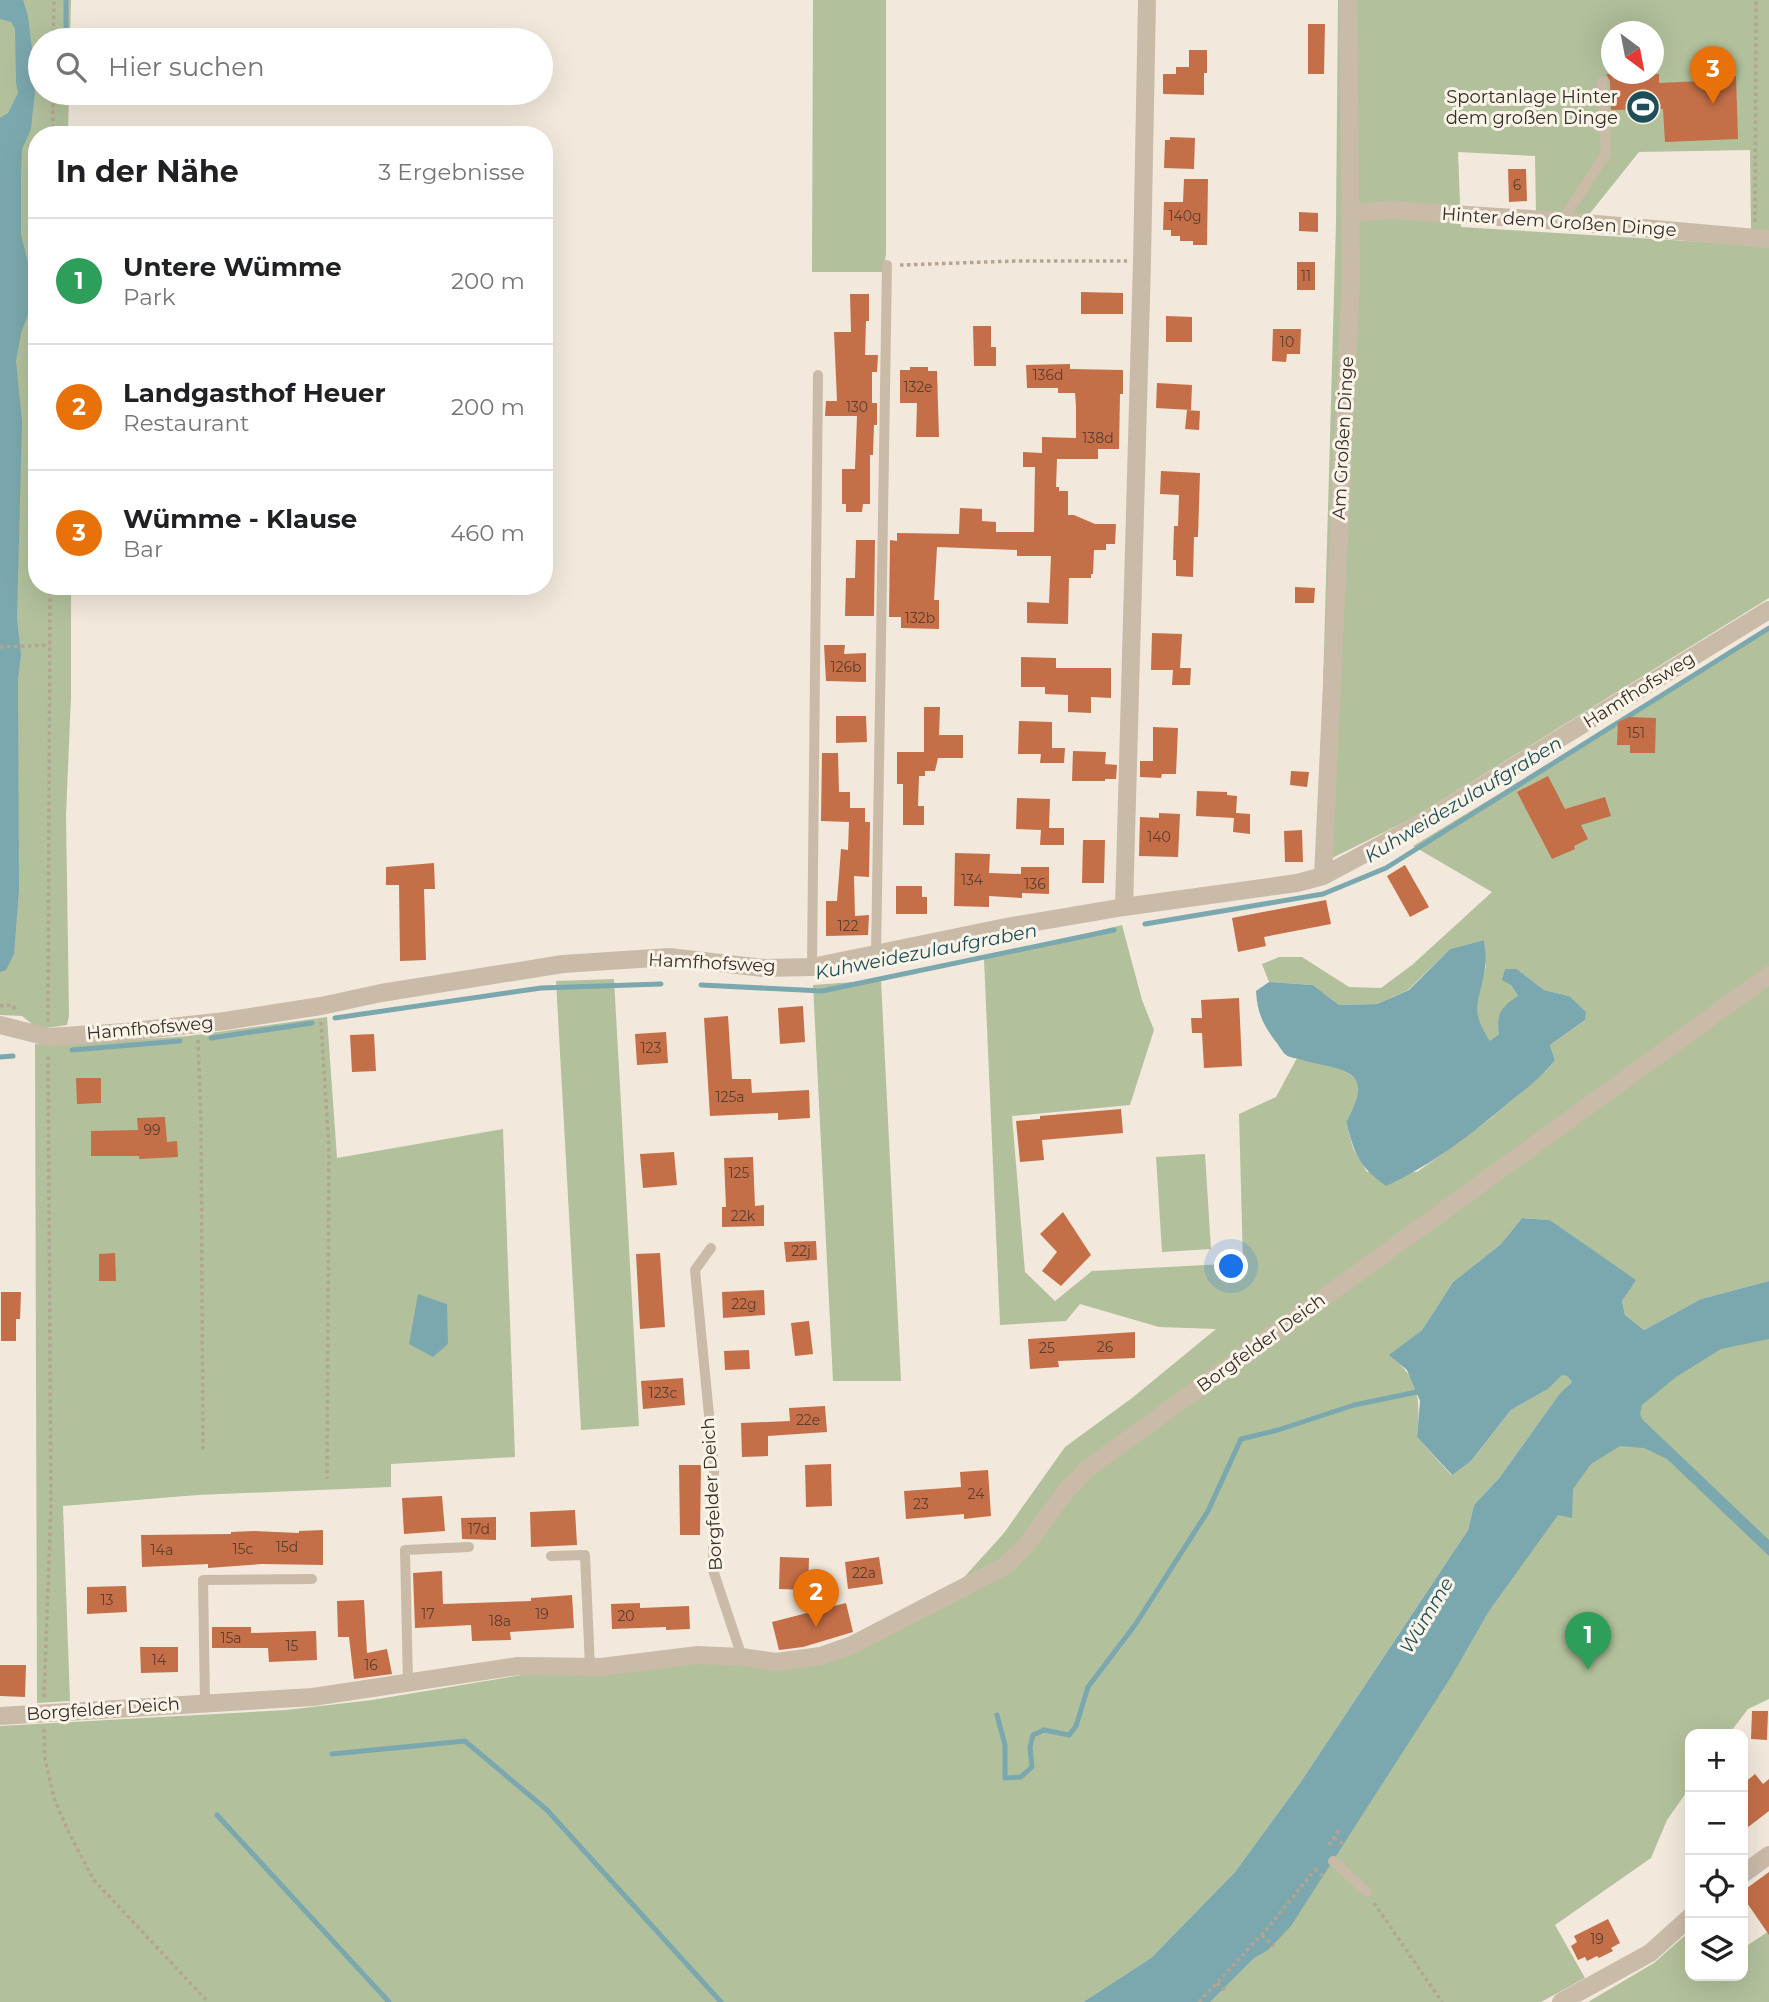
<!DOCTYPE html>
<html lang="de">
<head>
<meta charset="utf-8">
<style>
  body { margin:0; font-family:Montserrat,sans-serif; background:#f6f6f6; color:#202124 }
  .controls { position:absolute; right:21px; bottom:21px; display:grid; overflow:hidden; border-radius:14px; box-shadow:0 7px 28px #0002 }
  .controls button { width:63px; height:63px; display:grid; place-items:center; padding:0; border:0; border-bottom:2px solid #e0e0e0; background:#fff; color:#202124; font:35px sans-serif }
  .compass { position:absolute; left:1601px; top:21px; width:63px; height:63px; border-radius:50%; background:#fff; box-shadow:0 7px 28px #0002; rotate:148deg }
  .you { position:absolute; left:1232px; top:1267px; width:24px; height:24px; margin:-18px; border:5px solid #fff; border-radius:50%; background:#1a73e8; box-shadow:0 0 0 10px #1a73e833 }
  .badge { display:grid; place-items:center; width:46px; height:46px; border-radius:50%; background:#b45309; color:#fff; font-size:23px; font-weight:700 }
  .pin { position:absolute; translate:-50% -58px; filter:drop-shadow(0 2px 4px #0008) }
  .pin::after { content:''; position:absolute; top:37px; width:24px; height:21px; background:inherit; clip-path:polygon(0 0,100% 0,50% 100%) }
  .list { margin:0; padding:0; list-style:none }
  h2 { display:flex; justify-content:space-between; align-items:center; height:91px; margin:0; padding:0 28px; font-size:30px }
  h2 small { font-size:23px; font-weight:400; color:#757577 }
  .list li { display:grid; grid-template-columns:46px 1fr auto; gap:21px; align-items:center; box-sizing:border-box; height:126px; padding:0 28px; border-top:2px solid #e0e0e0 }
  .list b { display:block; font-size:26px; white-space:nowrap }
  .list p { margin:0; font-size:23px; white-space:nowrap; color:#757577 }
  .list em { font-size:23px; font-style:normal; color:#757577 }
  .icon { flex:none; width:38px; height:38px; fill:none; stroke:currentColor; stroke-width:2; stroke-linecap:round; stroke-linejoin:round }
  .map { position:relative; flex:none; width:1769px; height:2002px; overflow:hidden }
  .search { position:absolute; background:#fff; box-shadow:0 7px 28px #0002; left:28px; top:28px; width:525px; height:77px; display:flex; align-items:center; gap:18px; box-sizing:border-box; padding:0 24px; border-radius:38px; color:#757577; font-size:26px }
  .panel { position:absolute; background:#fff; box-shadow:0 7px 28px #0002; left:28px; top:126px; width:525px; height:469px; border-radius:28px }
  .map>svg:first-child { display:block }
  .green { fill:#b2c19c; fill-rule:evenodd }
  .water { fill:#7ba8ae }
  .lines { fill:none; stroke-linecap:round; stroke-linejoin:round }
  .stream { stroke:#7ba8ae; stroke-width:5 }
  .building { fill:#c46f48 }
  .path { stroke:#b5a492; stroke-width:3.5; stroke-dasharray:3.5 3.5; stroke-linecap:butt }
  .lane { stroke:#cabaa8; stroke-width:10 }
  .street { stroke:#cabaa8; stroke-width:18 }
  .labels { text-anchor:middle; stroke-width:6; stroke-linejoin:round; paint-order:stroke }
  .number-label { font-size:14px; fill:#5a3e30 }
  .poi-label { font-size:18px; fill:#372e28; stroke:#f9f3e8; text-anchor:end }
  .street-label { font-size:18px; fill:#372e28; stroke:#f9f3e8 }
  .water-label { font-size:19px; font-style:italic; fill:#1e4f58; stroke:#f9f3e8 }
</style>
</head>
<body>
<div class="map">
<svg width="1769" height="2002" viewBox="0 0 1769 2002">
  <rect width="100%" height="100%" fill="#f2e9dc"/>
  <path class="green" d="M0 0H71L70 40H40V93H69L68 135H37V586H71V697L66 815 69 1016 67 1025 38 1029 22 1016 0 1015Z
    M813 0H886V254L883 272H812Z
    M1338 0H1769V232L1751 230 1750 150 1639 152 1587 217 1536 214 1535 156 1458 152 1461 227 1769 246V598L1413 818 1318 865 1336 222ZM1612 32H1654V74H1612Z
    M1769 630V1281L1701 1299 1644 1330 1625 1315 1622 1301 1635 1280 1550 1220 1522 1218 1501 1244 1453 1282 1422 1330 1390 1355C1421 1381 1420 1398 1417 1437L1451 1475 1471 1461 1511 1410 1548 1389 1562 1374 1567 1376 1572 1382 1560 1393 1500 1477 1474 1505 1468 1530 1300 1783 1235 1872 1151 1958 1083 2002H0V1726L286 1710 372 1700 540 1672H616L714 1661 764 1669 938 1606 1004 1533 1065 1447 1132 1398 1216 1329 1159 1327 1080 1304 1066 1321 1000 1325 984 959 1122 925 1142 1000 1154 1030 1130 1105 1012 1116 1025 1272 1055 1301 1092 1271 1243 1263 1239 1114 1276 1097 1297 1058C1317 1064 1357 1064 1360 1090 1361 1101 1351 1113 1346 1122L1353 1148 1367 1172H1417L1490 1119 1546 1071 1555 1060 1550 1045 1585 1020 1569 996 1544 990 1517 969 1511 985 1518 996 1499 1034 1490 1042 1479 1023 1476 1004 1486 966 1484 940 1450 949 1408 990 1377 1004 1339 1005 1313 985 1269 982 1262 964 1279 957H1302L1349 987 1381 988 1412 965 1492 892 1413 846Z
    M614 979 639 1426 581 1430 556 981Z
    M881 980 901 1381H833L813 985Z
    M327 1017 337 1158 503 1129 515 1457 391 1464V1487L198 1495 63 1506 70 1701 37 1703 35 1044 60 1045 188 1036Z
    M1205 1154 1211 1249 1162 1252 1156 1157Z
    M1769 1314V1699L1748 1709 1729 1734H1690V1787L1667 1820 1651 1858 1555 1925 1585 1978 1541 2002H1134L1180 1972 1615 1376Z
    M1690 1931V1976H1743V1945L1745 1947 1769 1931V2002H1588L1654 1963Z"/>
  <path class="water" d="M0 0H23L28 16 36 82 31 129 22 149 21 173V235L32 278 34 299 21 333 16 361 22 422 17 618 21 655 18 679 19 890 14 954 6 970 0 972V118L8 113 18 93 16 82 15 29 11 22 0 19Z
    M1484 940C1485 949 1487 959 1485 968 1480 1003 1468 1007 1490 1041L1499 1034C1496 1014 1501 1007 1518 996L1511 985 1502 980 1505 969H1517L1544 990 1569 996 1586 1012 1585 1020 1550 1045 1555 1060C1543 1076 1527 1088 1511 1101 1473 1133 1432 1165 1386 1186 1358 1166 1355 1154 1346 1122 1377 1068 1344 1071 1302 1060 1297 1058 1290 1058 1286 1055 1282 1052 1279 1045 1276 1042 1263 1025 1257 1012 1256 991L1269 982 1313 985 1339 1005 1377 1004 1409 990 1450 949Z
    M1522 1218 1550 1220 1636 1280 1622 1301 1625 1315 1644 1330 1701 1299 1769 1281V1339L1721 1349 1676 1377 1642 1405 1640 1414 1643 1420 1769 1540V1556L1667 1459 1644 1448 1620 1446 1591 1464 1573 1489 1572 1518 1558 1515 1489 1611 1451 1677 1291 1926 1268 1950 1254 1958 1210 2002H1083L1151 1958 1235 1872 1300 1783 1468 1530 1474 1505 1500 1477 1560 1393 1572 1382 1567 1376 1562 1375 1548 1389 1511 1410 1471 1461 1452 1475 1417 1437 1420 1401 1407 1370 1389 1355 1422 1330 1453 1282 1501 1244Z
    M418 1294 447 1304 448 1344 433 1357 409 1344Z"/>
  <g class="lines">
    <path class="stream" d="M66 40V0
      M1145 924 1323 894 1386 868 1769 628
      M701 985 822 991 1114 930
      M335 1018 541 988 661 984
      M211 1038 312 1023
      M72 1050 180 1041
      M0 1057 13 1056
      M997 1715 1005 1745V1778L1021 1777 1032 1767 1030 1747 1033 1735 1044 1730 1069 1735 1076 1726 1088 1687 1135 1625 1208 1511 1241 1439 1278 1430 1354 1405 1422 1391
      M332 1754 465 1741 547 1810 721 2002
      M217 1815 389 2002"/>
  </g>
  <path class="building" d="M1308 24H1325L1324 74H1308Z
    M1189 50H1207V73H1204V95L1163 94V74H1176V67H1189Z
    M1606 74H1659V83L1701 81V77L1736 76 1738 139 1665 142 1663 109 1611 110 1610 81Z
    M1170 137 1195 138 1194 169 1164 168 1165 140H1170Z
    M1508 169H1526L1527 201 1509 202Z
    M1184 179H1208L1207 245H1193V241H1180V236H1171V230H1163L1164 202H1183Z
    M1299 212 1318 213V232L1299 231Z
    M1297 262H1315V290H1297Z
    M1081 292 1123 293V314H1081Z
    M850 294H869V321H866L865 355H878L877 372H872V403H877V425H874L873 455H870V504H863L862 512H846V504H842V469H855L857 416H825L826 401H837L834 332H851Z
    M1166 316 1192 317V342H1166Z
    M973 326H991V347H996V366H974Z
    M1273 329H1301L1300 354H1287L1286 362 1272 361Z
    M1070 364V369L1123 370V394H1120L1119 449H1098V459H1057L1056 487H1059V491H1068V515H1074L1095 524H1116L1115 544H1106V550H1094L1093 574H1091V578H1069L1068 624 1027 623V602L1049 603 1051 556H1017V550L937 547 934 600H939V629L901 628V617H889L890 540 897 541V533L959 534 960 508 982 509V521L996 522V532H1034L1035 467H1023V452L1042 453V437L1076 438V406L1075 393H1058V388H1027L1026 365Z
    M910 367H928V371H937L939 437H916L917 403H900V370H910Z
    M1157 383 1192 385 1191 410 1156 408Z
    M1187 410 1200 411 1199 430 1185 429Z
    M1161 471 1200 473 1198 537H1194L1193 577 1176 576V560H1173L1174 526H1178L1179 495 1160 494Z
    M856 540H875L874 616H845L846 578H855Z
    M1295 587 1315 588 1314 603H1295Z
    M1152 633 1182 634 1180 668H1191L1190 685H1172L1173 670H1151Z
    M824 645H845L844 654 866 653V682L826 681Z
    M1021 657 1056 658V668H1111V698L1091 697V713L1068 712V695L1045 694V687H1021Z
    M924 707H940L939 735H963V758H938L935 771H925V776H919L918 806H924V825H903V784H897V752H924Z
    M836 716H866L867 742 836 743Z
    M1629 717 1656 718 1655 753H1630V745H1617L1618 722Z
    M1019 721 1052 722V748H1065L1064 763H1040L1041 754H1018Z
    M1153 727 1178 728 1176 774H1162L1161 778 1140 777V761H1153Z
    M1073 751 1106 752 1105 764 1117 765 1116 779H1105V781H1072Z
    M822 753H838L839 792H850V808H865V822H870L869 877 854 876 855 916 869 915 868 935 826 936V901H837L841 849 848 850 849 822 821 821Z
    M1291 771 1309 772 1307 787 1290 785Z
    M1548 776 1565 809 1605 797 1611 816 1581 825 1588 839 1574 846 1575 849 1552 859 1517 792Z
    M1197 791 1227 792V795L1237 796 1236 813 1250 814V834L1233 832 1234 818 1196 816Z
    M1017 798 1050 799 1049 828H1064V845H1040L1041 830 1016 829Z
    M1159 813 1180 814 1178 857 1139 856 1140 817 1159 818Z
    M1302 830 1303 862H1285L1284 831Z
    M1083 840H1105L1104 883H1082Z
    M955 853 990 854 989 873 1021 874V867H1049V894L1022 893V898L989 896V907L954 906Z
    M434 863 435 889H424L426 960 400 961 399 885H386V867Z
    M1405 865 1429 907 1410 917 1387 876Z
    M896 886H922V897H927V914H896Z
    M1326 900 1331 924 1264 937 1266 946 1238 952 1232 918Z
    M1239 998 1242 1066 1204 1068 1202 1033H1192L1191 1018H1202L1201 1000Z
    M803 1006 805 1042 780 1044 778 1008Z
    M728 1016 732 1079H751L752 1093 809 1090 810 1118 778 1120V1113L710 1116 704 1018Z
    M666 1032 668 1063 637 1065 635 1034Z
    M374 1034 376 1071 352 1072 350 1035Z
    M76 1078H101V1103L77 1104Z
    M1121 1109 1123 1133 1042 1140 1044 1160 1020 1162 1016 1121 1040 1119V1116Z
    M165 1117 167 1142 177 1141 178 1157 139 1159V1156H91V1131L138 1130 137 1118Z
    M674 1152 677 1185 643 1188 640 1154Z
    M753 1157 755 1206 764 1205V1226L722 1227V1207H726L724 1158Z
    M1063 1212 1091 1255 1061 1286 1042 1271 1057 1252 1040 1234Z
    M816 1241 817 1260 786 1262 784 1242Z
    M115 1253 116 1281H99V1254Z
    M660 1253 665 1327 640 1329 636 1254Z
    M764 1290 765 1315 723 1318 722 1292Z
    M1 1292H21L20 1319H16V1341H1Z
    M809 1321 813 1354 795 1356 791 1323Z
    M1135 1332V1358L1058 1361 1059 1367 1030 1369 1028 1339Z
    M749 1350 750 1369 725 1370 724 1351Z
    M683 1378 685 1405 643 1409 641 1381Z
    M825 1406 827 1432 768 1436V1456L742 1457 741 1423 790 1421 789 1408Z
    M831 1464 832 1506 806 1507 805 1465Z
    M679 1465H701L700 1535H680Z
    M988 1470 991 1516 964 1519V1514L906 1519 904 1491 961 1487 960 1472Z
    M442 1496 445 1531 404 1534 402 1498Z
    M575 1510 577 1545 531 1547 530 1512Z
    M496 1517V1540L462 1539 461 1518Z
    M323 1530V1565L262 1564 208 1568V1564L142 1567 141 1535 231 1534V1532L254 1531 299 1533V1531Z
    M780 1557 809 1558 808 1590 779 1589Z
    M879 1557 883 1584 848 1589 845 1562Z
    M442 1571 443 1604 531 1601V1598L572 1595 574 1628 510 1632 511 1640 472 1641 471 1625 415 1628 413 1573Z
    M126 1586 127 1612 87 1614V1587Z
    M364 1600 367 1653 387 1649 392 1674 354 1679 349 1637H338L337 1601Z
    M640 1603V1608L689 1606 690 1629 666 1630V1627L612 1629 611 1604Z
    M846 1603 853 1632 803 1647 779 1650 772 1622Z
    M212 1627H251V1633L316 1631 317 1660 269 1662 268 1648H212Z
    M140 1647H178V1672L141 1673Z
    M0 1665H26L25 1697 0 1696Z
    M1752 1711H1768L1767 1740 1751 1739Z
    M1755 1774 1763 1784 1769 1779V1811L1743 1831V1784Z
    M1769 1872V1935L1743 1897V1891Z
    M1608 1919 1620 1943 1611 1948 1613 1951 1599 1958 1597 1956 1587 1961 1585 1957 1578 1960 1571 1946 1577 1942 1574 1936Z"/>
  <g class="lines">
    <path class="path" d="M53 40 54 0
      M53 135V93
      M1755 222 1756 0
      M900 265 1016 261H1127
      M0 647 50 645
      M0 1006 13 1005 15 1011
      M48 1022 50 586
      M321 1022 329 1150 327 1479
      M198 1040 201 1123 203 1451
      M44 1697 51 1506 48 1054
      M44 1729 45 1759 54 1798 68 1831 93 1879 208 2002
      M1334 1838 1345 1845
      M1329 1845 1340 1828
      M1315 1869 1325 1878
      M1374 1903 1442 2002
      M1262 1935 1274 1946
      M1217 1983 1225 1991
      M1199 2002 1267 1929 1318 1866"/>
    <path class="lane" d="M1562 221 1606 154 1602 81
      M876 955 887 265
      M812 967 818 375
      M711 1248 695 1270 714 1467 713 1570 742 1657
      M551 1556 585 1555 590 1667
      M408 1683 405 1550 469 1547
      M205 1702 203 1580 312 1579
      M1333 1861 1367 1892"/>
    <path class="street" d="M1350 213 1392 210 1562 221 1769 239
      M1323 876 1351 279 1348 0
      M1124 907 1142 261 1147 0
      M0 1025 48 1037 125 1032 225 1021 321 1006 381 993 563 964 669 957 763 968 812 967 1006 927 1124 907 1297 883 1323 876 1422 823 1769 610
      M0 1716 313 1697 518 1666 601 1667 698 1655 742 1657 776 1662 821 1656 852 1645 1005 1566 1027 1544 1066 1491 1087 1469 1769 975
      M1743 1874 1769 1855
      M1561 2002 1650 1953 1690 1917"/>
  </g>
  <defs>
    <g id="stadium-disc" transform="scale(1.75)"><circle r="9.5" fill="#1e4f58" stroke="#f9f3e8"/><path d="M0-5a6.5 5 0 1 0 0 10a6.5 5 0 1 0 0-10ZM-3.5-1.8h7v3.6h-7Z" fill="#fff"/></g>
  </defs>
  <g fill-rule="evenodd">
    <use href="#stadium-disc" x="1643" y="107"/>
  </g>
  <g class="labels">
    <g class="number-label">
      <text x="1517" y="190">6</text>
      <text x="1185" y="221">140g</text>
      <text x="1306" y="281">11</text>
      <text x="1287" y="347">10</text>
      <text x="1048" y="380">136d</text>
      <text x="918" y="392">132e</text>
      <text x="857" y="412">130</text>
      <text x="1098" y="443">138d</text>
      <text x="920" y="623">132b</text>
      <text x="846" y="672">126b</text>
      <text x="1636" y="738">151</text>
      <text x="1159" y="842">140</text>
      <text x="972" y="885">134</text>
      <text x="1035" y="889">136</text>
      <text x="848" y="931">122</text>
      <text x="651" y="1053">123</text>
      <text x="730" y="1102">125a</text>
      <text x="152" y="1135">99</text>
      <text x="739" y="1178">125</text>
      <text x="743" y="1221">22k</text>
      <text x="801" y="1256">22j</text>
      <text x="744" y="1309">22g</text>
      <text x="1105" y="1352">26</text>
      <text x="1047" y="1353">25</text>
      <text x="663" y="1398">123c</text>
      <text x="808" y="1425">22e</text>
      <text x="976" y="1499">24</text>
      <text x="921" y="1509">23</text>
      <text x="479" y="1534">17d</text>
      <text x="287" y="1552">15d</text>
      <text x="243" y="1554">15c</text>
      <text x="162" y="1555">14a</text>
      <text x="864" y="1578">22a</text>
      <text x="107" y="1605">13</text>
      <text x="428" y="1619">17</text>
      <text x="542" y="1619">19</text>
      <text x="626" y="1621">20</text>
      <text x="500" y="1626">18a</text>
      <text x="231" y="1643">15a</text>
      <text x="292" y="1651">15</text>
      <text x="159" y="1665">14</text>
      <text x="371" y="1670">16</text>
      <text x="1597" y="1944">19</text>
    </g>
    <g class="poi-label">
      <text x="1618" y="103">Sportanlage Hinter<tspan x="1618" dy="21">dem großen Dinge</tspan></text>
    </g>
    <g class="street-label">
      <text transform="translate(1559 222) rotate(4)" y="6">Hinter dem Großen Dinge</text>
      <text transform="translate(1343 438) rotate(-87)" y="6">Am Großen Dinge</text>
      <text transform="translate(1639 690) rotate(-32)" y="6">Hamfhofsweg</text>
      <text transform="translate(712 963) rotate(3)" y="6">Hamfhofsweg</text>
      <text transform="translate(150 1028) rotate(-5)" y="6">Hamfhofsweg</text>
      <text transform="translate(1261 1343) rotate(-36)" y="6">Borgfelder Deich</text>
      <text transform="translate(712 1494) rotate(-93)" y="6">Borgfelder Deich</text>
      <text transform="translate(103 1709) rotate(-4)" y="6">Borgfelder Deich</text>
    </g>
    <g class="water-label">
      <text transform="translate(1463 799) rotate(-31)" y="7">Kuhweidezulaufgraben</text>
      <text transform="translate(926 951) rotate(-11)" y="7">Kuhweidezulaufgraben</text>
      <text transform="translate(1426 1615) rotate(-59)" y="7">Wümme</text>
    </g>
  </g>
</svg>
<div class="controls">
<button>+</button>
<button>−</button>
<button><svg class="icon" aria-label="locate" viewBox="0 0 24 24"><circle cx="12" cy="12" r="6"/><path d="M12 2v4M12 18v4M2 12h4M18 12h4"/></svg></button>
<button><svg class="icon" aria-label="layers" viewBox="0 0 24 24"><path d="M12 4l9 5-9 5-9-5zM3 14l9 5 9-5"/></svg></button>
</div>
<svg class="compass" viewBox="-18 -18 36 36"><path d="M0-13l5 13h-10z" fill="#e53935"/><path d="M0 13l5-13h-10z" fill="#757577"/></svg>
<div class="you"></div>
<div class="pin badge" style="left:1588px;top:1670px;background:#2e9e5b">1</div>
<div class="pin badge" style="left:816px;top:1627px;background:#e8710a">2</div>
<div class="pin badge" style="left:1713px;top:104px;background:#e8710a">3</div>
<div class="search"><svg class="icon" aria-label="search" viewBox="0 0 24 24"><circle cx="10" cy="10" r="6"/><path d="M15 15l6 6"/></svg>Hier suchen</div>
<section class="panel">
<h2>In der Nähe<small>3 Ergebnisse</small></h2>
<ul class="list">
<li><span class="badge" style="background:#2e9e5b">1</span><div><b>Untere Wümme</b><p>Park</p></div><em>200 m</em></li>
<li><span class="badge" style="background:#e8710a">2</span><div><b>Landgasthof Heuer</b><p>Restaurant</p></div><em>200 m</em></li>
<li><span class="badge" style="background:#e8710a">3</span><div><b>Wümme - Klause</b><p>Bar</p></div><em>460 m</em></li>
</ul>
</section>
</div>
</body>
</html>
